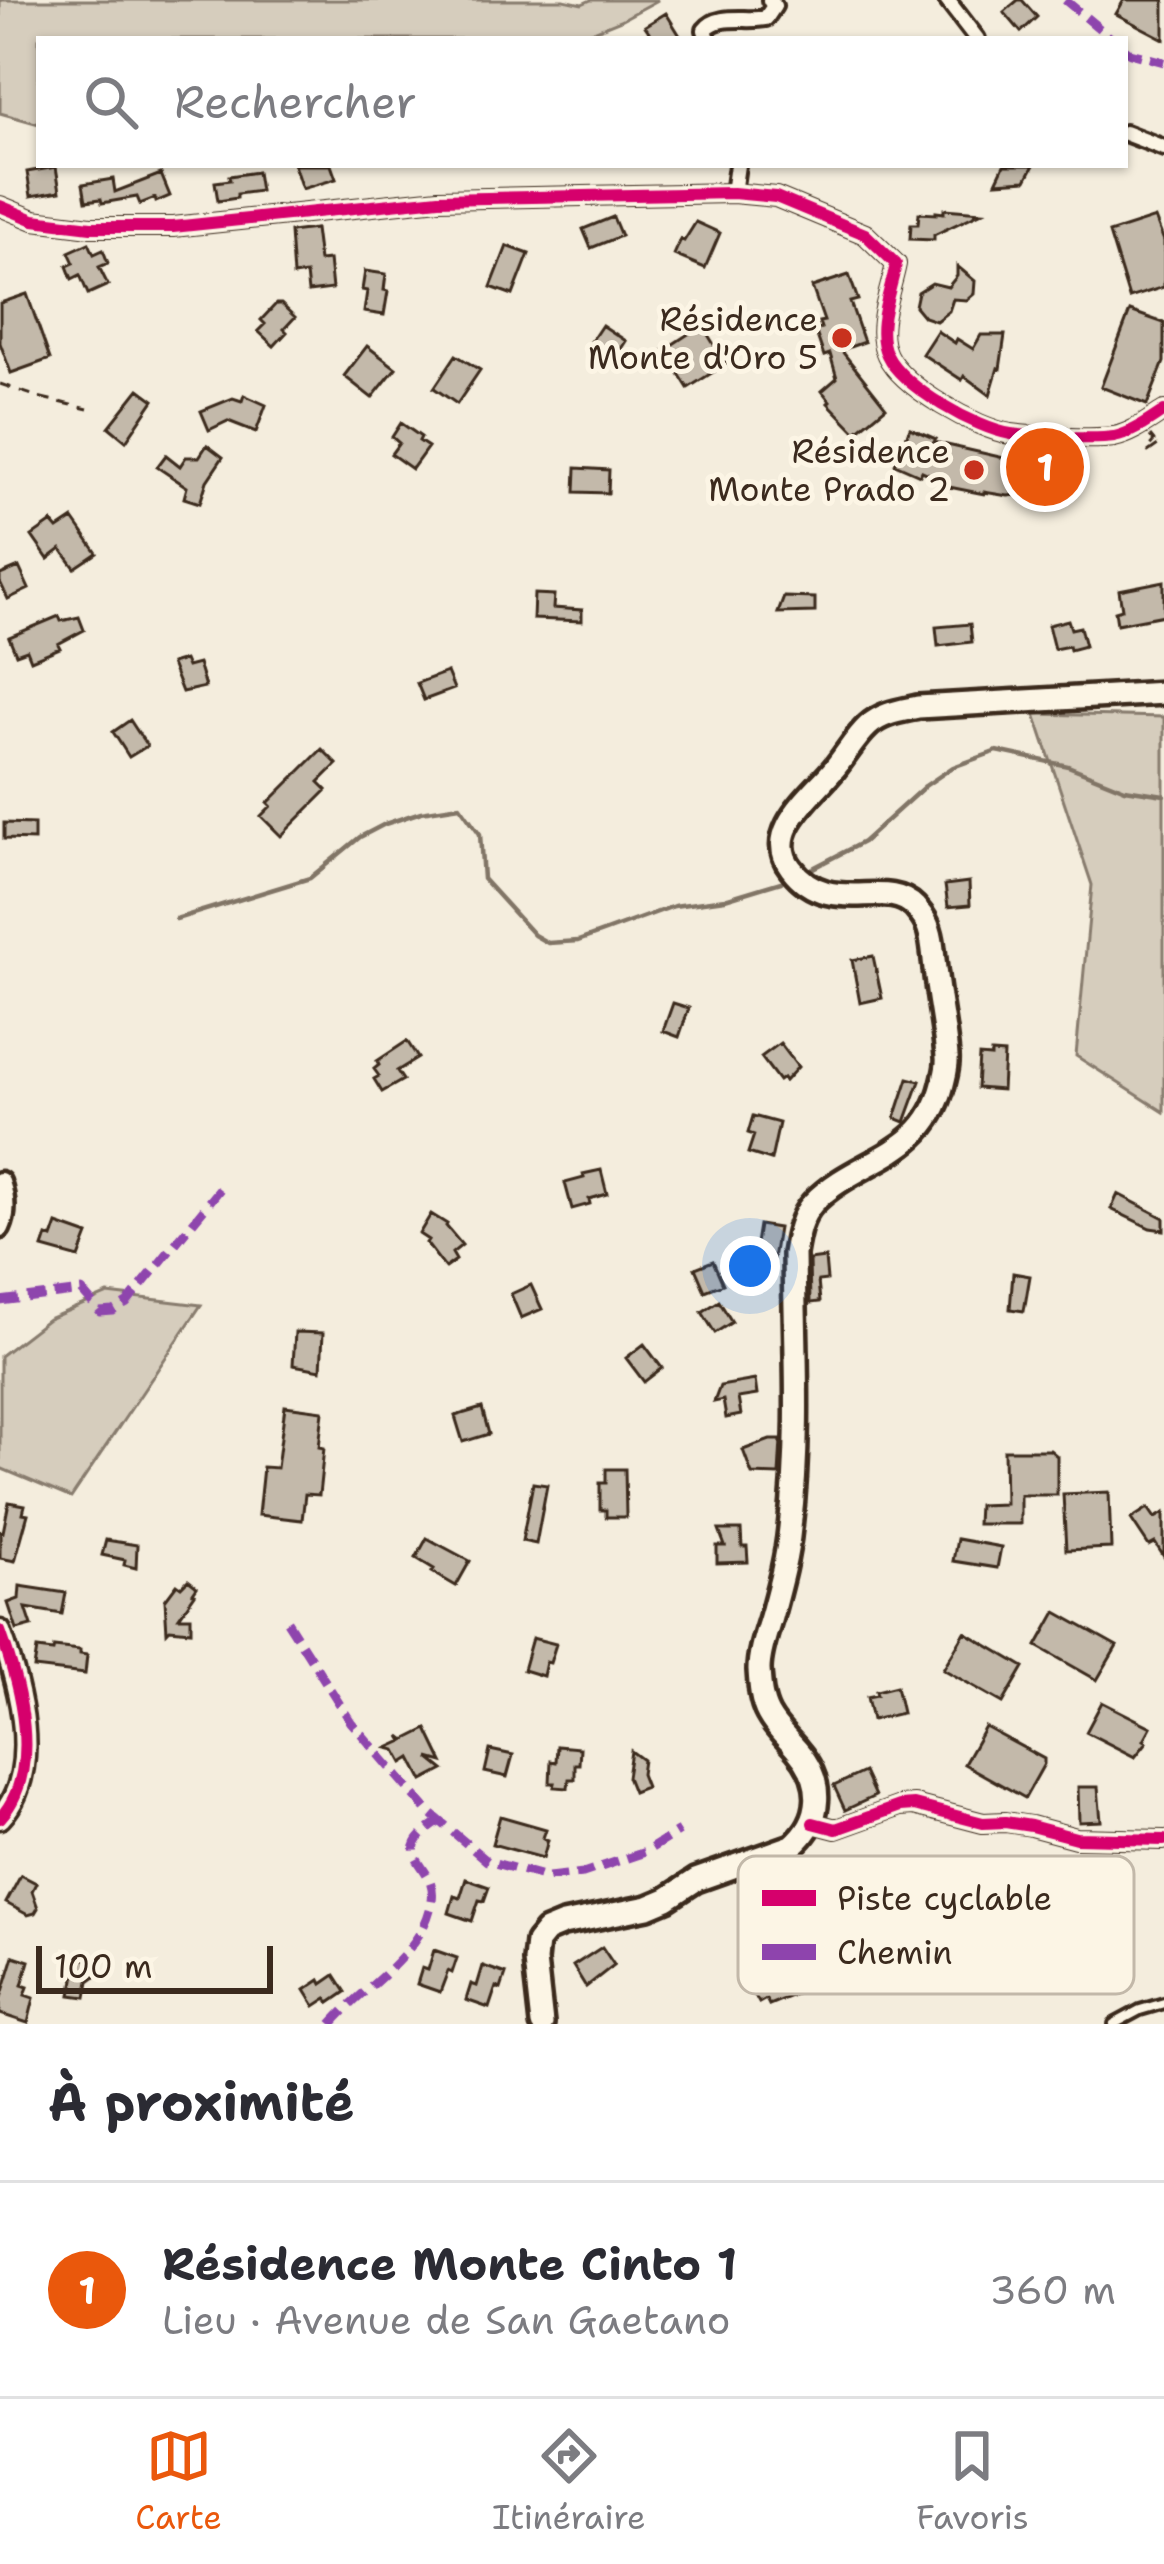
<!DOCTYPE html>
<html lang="fr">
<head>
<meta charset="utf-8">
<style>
  body { margin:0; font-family:"Shantell Sans",sans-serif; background:#f7f7f7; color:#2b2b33 }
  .scale { position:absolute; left:36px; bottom:30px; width:237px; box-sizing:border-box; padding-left:12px; border:6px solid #3b2a1e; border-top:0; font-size:33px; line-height:42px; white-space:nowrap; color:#3b2a1e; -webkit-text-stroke:9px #fcf5e5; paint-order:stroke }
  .you { position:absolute; left:750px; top:1266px; width:42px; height:42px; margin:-30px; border:9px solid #fff; border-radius:50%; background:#1a73e8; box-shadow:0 0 0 18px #1a73e833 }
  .badge { display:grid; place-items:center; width:78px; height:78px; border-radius:50%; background:#ea580c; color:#fff; font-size:39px; font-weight:700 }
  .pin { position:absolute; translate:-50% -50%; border:6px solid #fff; box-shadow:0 3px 12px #0006 }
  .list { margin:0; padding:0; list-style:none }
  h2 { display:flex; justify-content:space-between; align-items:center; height:156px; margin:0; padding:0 48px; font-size:51px }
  h2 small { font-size:39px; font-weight:400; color:#7c7c81 }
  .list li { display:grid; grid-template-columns:78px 1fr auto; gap:36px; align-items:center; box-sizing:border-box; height:216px; padding:0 48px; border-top:3px solid #e1e1e2 }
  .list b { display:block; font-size:45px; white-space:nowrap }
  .list p { margin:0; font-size:39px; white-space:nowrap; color:#7c7c81 }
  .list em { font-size:39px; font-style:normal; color:#7c7c81 }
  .icon { flex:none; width:66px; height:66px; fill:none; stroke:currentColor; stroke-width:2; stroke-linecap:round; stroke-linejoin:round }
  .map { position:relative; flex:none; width:1164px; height:2024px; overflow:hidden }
  .search { position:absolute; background:#fff; box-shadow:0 3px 9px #0004; left:36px; right:36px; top:36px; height:132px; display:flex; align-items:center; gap:30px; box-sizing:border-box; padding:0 42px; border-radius:0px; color:#7c7c81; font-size:45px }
  .sheet { height:372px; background:#fff }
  nav { display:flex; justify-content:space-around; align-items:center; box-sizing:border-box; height:168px; border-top:3px solid #e1e1e2; background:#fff; font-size:33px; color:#7c7c81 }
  nav a { display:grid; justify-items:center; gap:6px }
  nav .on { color:#ea580c }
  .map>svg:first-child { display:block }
  .green { fill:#d6cdbd; stroke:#887c6e; stroke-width:3 }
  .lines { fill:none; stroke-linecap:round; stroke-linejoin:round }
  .stream { stroke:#817466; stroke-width:4.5 }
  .building { fill:#c3b9aa; stroke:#3b2a1e; stroke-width:3 }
  .service-casing { stroke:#3b2a1e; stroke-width:16 }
  .minor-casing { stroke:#3b2a1e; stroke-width:22 }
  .tertiary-casing { stroke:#3b2a1e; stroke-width:27 }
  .secondary-casing { stroke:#3b2a1e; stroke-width:30 }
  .path { stroke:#3b2a1e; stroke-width:3; stroke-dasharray:12 9; stroke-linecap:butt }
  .service { stroke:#fcf5e5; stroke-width:8 }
  .minor { stroke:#fcf5e5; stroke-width:14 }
  .tertiary { stroke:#fcf5e5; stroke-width:18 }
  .secondary { stroke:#fcf5e5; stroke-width:21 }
  .quiet { stroke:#8e44ad; stroke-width:9; stroke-dasharray:18 9; stroke-linecap:butt }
  .cycleway-casing { stroke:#fcf5e5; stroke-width:20 }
  .cycleway { stroke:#d6006c; stroke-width:12 }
  .poi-dot { fill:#c8321e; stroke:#fcf5e5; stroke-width:4.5 }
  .labels { text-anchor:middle; stroke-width:10; stroke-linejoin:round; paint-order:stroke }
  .poi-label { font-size:33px; fill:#3b2a1e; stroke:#fcf5e5; text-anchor:end }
  .key { fill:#fcf5e5; stroke:#c2b8a9; stroke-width:3 }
  .key-label { font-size:33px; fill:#3b2a1e }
</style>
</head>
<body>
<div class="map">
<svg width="1164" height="2024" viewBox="0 0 1164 2024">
  <rect width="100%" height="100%" fill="#f4eddd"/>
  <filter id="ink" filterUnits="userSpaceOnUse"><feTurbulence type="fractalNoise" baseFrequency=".00833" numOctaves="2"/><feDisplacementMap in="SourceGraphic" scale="24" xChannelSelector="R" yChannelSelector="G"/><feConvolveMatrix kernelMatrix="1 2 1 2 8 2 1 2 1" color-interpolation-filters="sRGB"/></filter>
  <g filter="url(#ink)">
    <path class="green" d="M0 0H564L582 4 591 0H658L621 20 574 39H39V124L0 113Z
      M1035 714 1164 717V1112L1076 1056 1092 885Z
      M108 1294 201 1305 71 1498 0 1468V1356L48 1319Z"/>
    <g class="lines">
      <path class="stream" d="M813 868 863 842 925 786 953 767 997 751 1068 766 1125 789 1164 795
        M176 919 310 878 360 837 385 824 421 812 460 806 480 834 483 879 534 935 548 943 578 941 674 906 725 899 781 882"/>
    </g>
    <path class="building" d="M1018 0H1022L1037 17 1021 32 1004 12Z
      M1124 0H1164V39L1116 14Z
      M666 13 682 39H654L645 26Z
      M294 165H331L336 179 302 189Z
      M1004 165H1034L1026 180 996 182Z
      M56 167 60 191 31 196 27 172Z
      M257 172 260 191 237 194V198L218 201 215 182 230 180 229 176Z
      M161 174 170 196 156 202 155 198 140 204 137 197 102 203 101 199 86 201 83 184 113 179 115 192Z
      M944 209 982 212 934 235V240L910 239 911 224H918L919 213 936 214V212L944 213Z
      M613 217 621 236 591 248 583 229Z
      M1155 218 1164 241V287L1129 298 1109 233Z
      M696 222 720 233 705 268 674 255 681 239 684 241Z
      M315 229 319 261 329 260 332 289 308 292 306 274 293 276 290 232Z
      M89 243 94 254 103 250 108 263 99 267 108 285 88 294 80 275 72 279 67 266 74 263 69 252Z
      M507 246 529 254 513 295 491 287Z
      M957 266 975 281 974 294 967 300 953 299 949 311 936 321 924 317 915 306 918 292 932 283 948 287 957 276Z
      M365 271 386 274 384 290 388 291 384 315 364 312 367 291 362 290Z
      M849 275 858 300 850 302 864 342 841 350 886 407 856 432 828 403 830 401 822 391 837 378 830 354 824 356 815 330 821 328 819 322 824 321 812 287Z
      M27 294 50 359 11 373 0 343V303Z
      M276 304H281L295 317 284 329 287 332 274 346 258 331 265 324 261 320Z
      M1130 311 1164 323V362L1147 405 1101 387Z
      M602 325 626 341 608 369 587 355 593 345 590 343Z
      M702 325 726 364 688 388 664 350Z
      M937 331 955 343 957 339 973 349 981 335H1005L1000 369 998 368 990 395 964 376 962 380 922 354Z
      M367 346 396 368 372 398 344 376Z
      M456 355 480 370 457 404 434 388Z
      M139 389 154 400 126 441 109 427Z
      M244 395 266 405 256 432 228 421 209 430 201 411 233 398 242 401Z
      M401 423 421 437 419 441 428 447 412 469 391 454 399 443 392 437Z
      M910 428 936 439 934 442 1004 458 1071 450 1075 489 1008 496 984 492V494L944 486 945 481 922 471 920 475 895 464Z
      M207 445 223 457 207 481 200 503 184 498 187 487 157 467 166 455 180 466 186 457H199Z
      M576 468 609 470 608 493 575 492Z
      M73 519 97 553 75 568 61 549 48 559 32 536 52 522 58 529Z
      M19 567 29 589 8 599 0 582V575Z
      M1164 581V615L1117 624 1115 611 1122 609 1119 590Z
      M534 594 554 595 553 608 582 610V621L533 619Z
      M784 597 815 598V612L778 613Z
      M59 616 61 621 79 617 84 630 58 644 60 648 31 660 27 650 16 654 9 637Z
      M1068 620 1071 629 1080 627 1085 646 1070 650 1069 646 1054 649 1048 625Z
      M970 624 972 642 938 646 936 627Z
      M184 660 187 667 198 664 205 687 182 692 171 664Z
      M447 672 454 689 424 700 417 683Z
      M130 720 147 746 129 757 113 732Z
      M322 749 337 764 319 782 327 790 281 836 261 816 271 806 268 803Z
      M4 823 34 824V840L4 839Z
      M969 882 970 905 948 907 945 885Z
      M873 956 882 998 860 1003 852 960Z
      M673 1003 689 1008 679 1037 663 1031Z
      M407 1041 418 1058 397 1071 403 1080 382 1092 374 1079 379 1076 374 1069 379 1065 377 1061Z
      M780 1043 798 1067 785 1081 783 1078 779 1081 761 1057Z
      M991 1053 1004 1054 1002 1090 977 1088 979 1056 991 1057Z
      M908 1078 920 1081 905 1122 895 1118Z
      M753 1116 779 1123 771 1160 748 1153 754 1135 748 1133Z
      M601 1170 607 1194 589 1199 590 1204 572 1209 565 1183 584 1178 583 1174Z
      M1118 1194 1164 1218V1230L1150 1228 1111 1209Z
      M431 1214 447 1224 446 1226 462 1245 452 1253 456 1260 445 1268 426 1243 428 1240 419 1234Z
      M57 1224 88 1235 79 1258 43 1248 47 1236 52 1238Z
      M759 1225 778 1228 773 1259 754 1256Z
      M825 1258 827 1280 818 1281 820 1302 810 1303 809 1260Z
      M713 1261 723 1284 705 1291 695 1268Z
      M1013 1273 1030 1276 1024 1311 1010 1309Z
      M531 1285 542 1309 521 1318 511 1294Z
      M719 1301 732 1322 715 1333 702 1312Z
      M295 1332 323 1333 321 1370 293 1365Z
      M644 1344 662 1368 644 1382 626 1358Z
      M755 1380 757 1395 738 1398 741 1415 726 1418 723 1400 714 1402 720 1386Z
      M285 1406 323 1411 319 1447 324 1448 319 1495 305 1494 302 1520 258 1515 263 1467 277 1468Z
      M482 1408 489 1434 463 1442 455 1416Z
      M770 1440H781L779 1475 752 1474 743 1450Z
      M1004 1450H1050L1057 1456V1495H1020V1524H977L978 1505 1005 1504Z
      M606 1469H625L626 1517H606V1510H600V1483H606Z
      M533 1483 547 1485 536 1544 522 1541Z
      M1109 1492 1111 1548 1066 1550 1063 1494Z
      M9 1502 25 1505 23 1513 28 1514 15 1561 0 1558V1531L3 1532Z
      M1148 1508 1155 1518 1164 1513V1557L1155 1543 1149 1546 1131 1519Z
      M719 1530H741L742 1547H747L748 1562 717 1563V1546H725Z
      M427 1538 470 1561 456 1586 432 1572 434 1569 416 1558Z
      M957 1539 1001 1547 997 1568 953 1561Z
      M106 1540 137 1545 136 1568 124 1565 125 1560 102 1555Z
      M188 1580 197 1587 193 1593 195 1594 179 1617H191V1631L170 1629 167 1632 165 1600 177 1584 181 1587Z
      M20 1586 66 1593 62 1614 26 1608 32 1626 17 1630 8 1603 19 1599Z
      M1056 1612 1117 1646 1097 1680 1037 1646Z
      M965 1632 1024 1667 1003 1703 943 1669Z
      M532 1638 556 1644 550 1663 546 1662 543 1676 523 1670Z
      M54 1647 80 1650V1654L87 1655 85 1674 34 1668 37 1649 53 1651Z
      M896 1686 902 1713 872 1720 867 1697 877 1695 876 1691Z
      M1102 1702 1151 1727 1144 1740 1147 1742 1135 1757 1086 1732Z
      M985 1727 1044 1759V1764L1025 1798 964 1764Z
      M427 1729 443 1762 429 1758 444 1770 423 1781 411 1758 403 1763 396 1750 388 1748 403 1741 400 1736 405 1740Z
      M557 1746 580 1748 579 1764H575V1779H569L568 1788 554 1787 555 1783H550L551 1761 556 1762Z
      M490 1750 513 1755 507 1777 485 1772Z
      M631 1751 643 1760 641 1774 646 1787 633 1792 627 1777Z
      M864 1772 875 1796 845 1810 834 1786Z
      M1078 1787H1098L1101 1821 1079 1822Z
      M500 1816 546 1829 543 1838 548 1840 543 1858 492 1844Z
      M21 1875 36 1883 32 1891 38 1908 35 1913 28 1915 6 1903Z
      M466 1879 489 1887 484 1901 479 1900 472 1921 449 1913 454 1896 460 1898Z
      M602 1947 614 1965 586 1987 573 1966Z
      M434 1950 457 1958 452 1973 448 1971 440 1992 417 1984 422 1968 428 1970Z
      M14 1956 29 1961 22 1985 28 1987 25 1995 34 1998 28 2023 0 2014V2001Z
      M78 1958 95 1960 94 1967H97L96 1976 89 1981 86 1997 71 1995Z
      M483 1966 506 1974 501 1989 496 1987 489 2008 466 2000 471 1984 477 1986Z
      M793 1972 803 1991 769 2005 766 1999 759 2003 753 1992Z
      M335 1975 346 1992 330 2003 327 1998 315 2006 305 1990 320 1980 322 1984Z"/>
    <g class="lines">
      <g class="service-casing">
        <path id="service" d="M1114 2024 1140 2010 1164 2003"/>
      </g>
      <g class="minor-casing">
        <path id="minor" d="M947 0 977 39
          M708 39 705 30C718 13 746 22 766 18L774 6 770 0
          M1125 133 1164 148
          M733 193 737 165
          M0 206 34 220 91 227H173L439 199 733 193 776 197 865 234 896 264C891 291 874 328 887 355 902 387 977 429 1011 434 1033 437 1094 440 1114 437 1133 433 1148 421 1164 411
          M813 1823 836 1829 900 1806 914 1805 983 1823 1005 1822 1031 1826 1076 1838 1164 1840"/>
      </g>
      <g class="tertiary-casing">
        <path id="tertiary" d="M0 1182C5 1197 7 1213 0 1228
          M0 1631C19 1684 44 1770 0 1818"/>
      </g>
      <g class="secondary-casing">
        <path id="secondary" d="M542 2024 535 1961 537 1942 546 1931 563 1924 648 1907 667 1899 696 1880 792 1846C824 1819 824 1781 797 1750 787 1738 776 1729 768 1714 761 1701 760 1686 759 1670 759 1652 766 1634 771 1617 779 1587 787 1559 790 1528 801 1437 795 1345 794 1254 797 1236 800 1217 813 1203 858 1157 925 1158 943 1084 945 1075 948 1067 947 1057 945 1030 939 1003 936 976 933 959 934 937 926 922 923 916 919 912 915 907 886 876 829 919 791 868 763 832 813 795 834 769 845 756 855 738 868 726 882 713 900 711 918 707L1164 693"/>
      </g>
      <path class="path" d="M0 384 38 397 88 409
        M1150 436 1154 441 1146 450 1148 452 1161 443"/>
      <use href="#service" class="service"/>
      <use href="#minor" class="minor"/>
      <use href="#tertiary" class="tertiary"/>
      <use href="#secondary" class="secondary"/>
      <path class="quiet" d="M1065 0 1112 39
        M1125 49 1130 53 1164 62
        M0 1301 82 1291 100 1312 113 1311 127 1303 220 1189
        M287 1621 351 1722 427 1810 487 1861 547 1877 583 1873 645 1852 679 1831
        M332 2024C365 1985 424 1954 432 1900 438 1861 384 1858 440 1821"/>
      <g class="cycleway-casing">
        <path id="cycleway" d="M0 206 34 220 91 227H173L439 199 733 193 776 197 865 234 896 264C891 291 874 328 887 355 902 387 977 429 1011 434 1033 437 1094 440 1114 437 1133 433 1148 421 1164 411
          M0 1631C19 1684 44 1770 0 1818
          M813 1823 836 1829 900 1806 914 1805 983 1823 1005 1822 1031 1826 1076 1838 1164 1840"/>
      </g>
      <use href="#cycleway" class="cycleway"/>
    </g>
  </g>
  <g class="poi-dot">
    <circle cx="842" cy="338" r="12"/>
    <circle cx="974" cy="470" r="12"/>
  </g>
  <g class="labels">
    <g class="poi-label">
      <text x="818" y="331">Résidence<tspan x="818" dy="38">Monte d'Oro 5</tspan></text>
      <text x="950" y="463">Résidence<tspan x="950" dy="38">Monte Prado 2</tspan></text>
    </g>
  </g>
  <rect x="738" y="1856" width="396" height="138" rx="18" class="key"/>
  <rect x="762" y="1890" width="54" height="16" fill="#d6006c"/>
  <rect x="762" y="1944" width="54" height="16" fill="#8e44ad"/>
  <g class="key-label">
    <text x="837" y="1910">Piste cyclable</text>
    <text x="837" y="1964">Chemin</text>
  </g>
</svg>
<div class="scale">100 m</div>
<div class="you"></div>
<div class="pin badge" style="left:1045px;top:467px">1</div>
<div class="search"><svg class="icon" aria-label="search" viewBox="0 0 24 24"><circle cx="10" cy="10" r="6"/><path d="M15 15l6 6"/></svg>Rechercher</div>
</div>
<section class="sheet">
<h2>À proximité<small></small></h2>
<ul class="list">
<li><span class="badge">1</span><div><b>Résidence Monte Cinto 1</b><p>Lieu · Avenue de San Gaetano</p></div><em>360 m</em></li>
</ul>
</section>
<nav>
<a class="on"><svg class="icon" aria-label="map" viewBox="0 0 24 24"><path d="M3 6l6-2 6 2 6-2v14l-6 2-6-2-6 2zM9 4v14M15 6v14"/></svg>Carte</a>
<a><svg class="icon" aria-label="directions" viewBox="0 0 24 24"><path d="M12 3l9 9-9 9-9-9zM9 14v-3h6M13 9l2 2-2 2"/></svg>Itinéraire</a>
<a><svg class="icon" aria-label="saved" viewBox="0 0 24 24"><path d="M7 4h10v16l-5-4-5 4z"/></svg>Favoris</a>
</nav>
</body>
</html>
